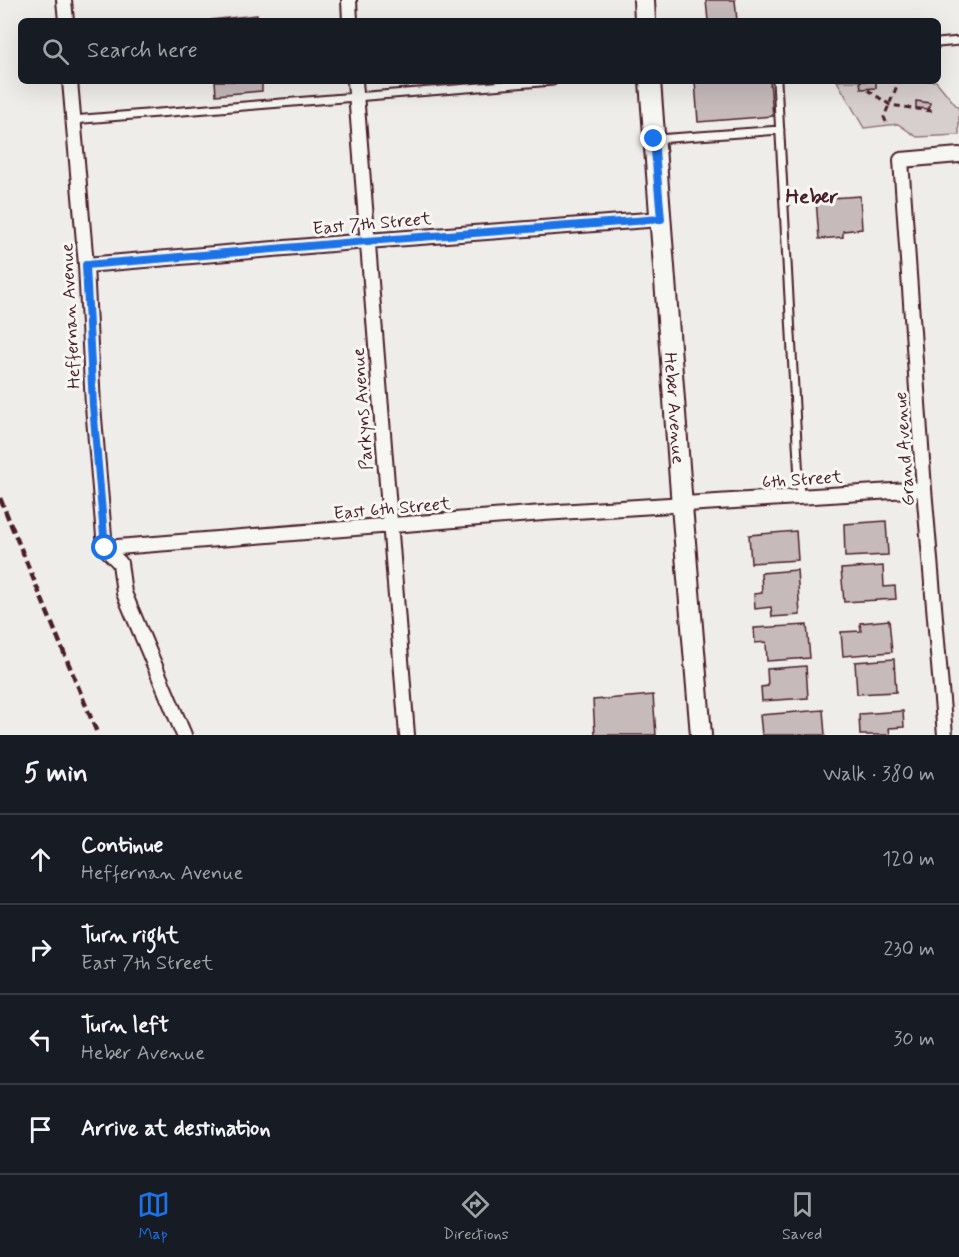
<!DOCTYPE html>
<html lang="en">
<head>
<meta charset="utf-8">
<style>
  body { margin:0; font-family:Mynerve,sans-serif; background:#242831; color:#f1f3f6 }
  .stop { position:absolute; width:18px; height:18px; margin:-14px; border:4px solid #1a73e8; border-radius:50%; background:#fff }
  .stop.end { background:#1a73e8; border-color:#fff; box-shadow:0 2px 6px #0008 }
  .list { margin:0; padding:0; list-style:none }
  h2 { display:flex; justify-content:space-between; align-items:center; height:78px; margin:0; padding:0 24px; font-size:26px }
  h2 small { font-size:20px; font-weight:400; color:#9ea1a6 }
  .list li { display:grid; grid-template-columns:39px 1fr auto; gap:18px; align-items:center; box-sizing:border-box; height:90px; padding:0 24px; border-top:2px solid #363941 }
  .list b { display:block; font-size:22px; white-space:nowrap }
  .list p { margin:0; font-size:20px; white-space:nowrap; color:#9ea1a6 }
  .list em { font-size:20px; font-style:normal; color:#9ea1a6 }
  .icon { flex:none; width:33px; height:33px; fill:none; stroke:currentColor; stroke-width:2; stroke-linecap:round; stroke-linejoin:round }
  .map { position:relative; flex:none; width:959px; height:735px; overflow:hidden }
  .search { position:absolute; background:#171b24; box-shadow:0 6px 24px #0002; left:18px; right:18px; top:18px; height:66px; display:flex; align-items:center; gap:15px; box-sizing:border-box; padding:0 21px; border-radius:9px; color:#9ea1a6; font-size:22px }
  .sheet { height:438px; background:#171b24 }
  nav { display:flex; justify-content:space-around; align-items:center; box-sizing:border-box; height:84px; border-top:2px solid #363941; background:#171b24; font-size:16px; color:#9ea1a6 }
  nav a { display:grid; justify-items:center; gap:3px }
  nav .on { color:#1a73e8 }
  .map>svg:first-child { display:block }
  .green { fill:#d7cfce; stroke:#90777c; stroke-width:1.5 }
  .building { fill:#c6babb; stroke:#4a1f2b; stroke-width:1.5 }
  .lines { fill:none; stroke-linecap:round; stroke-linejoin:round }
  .lane-casing { stroke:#4a1f2b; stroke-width:11 }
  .street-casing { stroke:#4a1f2b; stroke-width:18 }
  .secondary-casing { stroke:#4a1f2b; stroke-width:24 }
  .path { stroke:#4a1f2b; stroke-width:3; stroke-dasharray:6 4.5; stroke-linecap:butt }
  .lane { stroke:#f6f6f2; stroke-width:7 }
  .street { stroke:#f6f6f2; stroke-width:14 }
  .secondary { stroke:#f6f6f2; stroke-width:20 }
  .rail { stroke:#4a1f2b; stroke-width:4.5; stroke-dasharray:9 4.5; stroke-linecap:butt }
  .route { stroke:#1a73e8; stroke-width:8 }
  .labels { text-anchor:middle; stroke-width:6; stroke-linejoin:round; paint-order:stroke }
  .street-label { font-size:18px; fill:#4a1f2b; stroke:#f6f6f2 }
  .quarter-label { font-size:21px; font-weight:bold; fill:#4a1f2b; stroke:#f6f6f2 }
</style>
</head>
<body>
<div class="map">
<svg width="959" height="735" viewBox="0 0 959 735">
  <rect width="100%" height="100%" fill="#efedea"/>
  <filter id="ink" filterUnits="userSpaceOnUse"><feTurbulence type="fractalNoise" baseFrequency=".0167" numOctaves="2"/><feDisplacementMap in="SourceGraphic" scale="12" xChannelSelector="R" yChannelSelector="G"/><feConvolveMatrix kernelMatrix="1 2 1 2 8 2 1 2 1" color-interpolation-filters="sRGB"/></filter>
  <g filter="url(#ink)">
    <path class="green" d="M837 81H936L959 109V135L917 137 898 124 864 128Z"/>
    <path class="building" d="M706 0H735L737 21H708Z
      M257 15 258 21H211V20Z
      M318 19V21L279 20Z
      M215 81H262V91L216 95Z
      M695 81H770L773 116 698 122Z
      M860 81H876V88L861 89Z
      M916 101 930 103 929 109 916 108Z
      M860 196 862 229 843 231V237L819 239 816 199Z
      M886 521 888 555 845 557 844 524Z
      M796 531 798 560 751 563 749 535Z
      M883 566 884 587 895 586 896 599 844 602 841 569Z
      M797 570 800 615 772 617 771 607 755 609 754 594 762 593 761 573Z
      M889 620 892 652 843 656 841 632 861 631 860 623Z
      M807 625 810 658 767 661 766 642 755 643 754 628Z
      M894 659 896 692 857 694 855 662Z
      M806 666 808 698 762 701 761 687 768 686 767 669Z
      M653 695 656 735H595L593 700Z
      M823 710 825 735H762L760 715Z
      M903 711 904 727 889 728 890 735H860L859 714Z"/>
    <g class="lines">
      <g class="lane-casing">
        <path id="lane" d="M938 43 959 41
          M777 81 800 497
          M72 120 553 81
          M657 139 780 130"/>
      </g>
      <g class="street-casing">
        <path id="street" d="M64 0 66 21
          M349 0 350 21
          M70 81 86 265 93 406 105 548
          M355 81 407 735
          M86 265 367 241 661 219
          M105 548 543 513 924 489
          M105 548 120 563 124 593 184 735
          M945 735 924 489 901 160 959 155"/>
      </g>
      <g class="secondary-casing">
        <g id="secondary">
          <path d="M644 0 645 21"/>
          <path id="s1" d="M650 81 682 506 701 735"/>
        </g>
      </g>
      <path class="path" d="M868 90 890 105 932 111
        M886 122 884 117 899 81"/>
      <use href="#lane" class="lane"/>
      <use href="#street" class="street"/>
      <use href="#secondary" class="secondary"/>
      <path class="rail" d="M0 498 98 735"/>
    </g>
  </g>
  <g class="lines" filter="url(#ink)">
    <path class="route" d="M105 548 93 406 86 265 367 241 661 219 654 139"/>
  </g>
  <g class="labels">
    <g class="street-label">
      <text transform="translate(372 223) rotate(-5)" y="6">East 7th Street</text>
      <text transform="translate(70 316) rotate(-93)" y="6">Heffernan Avenue</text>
      <text dy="6" stroke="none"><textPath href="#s1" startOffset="328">Heber Avenue</textPath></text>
      <text transform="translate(362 409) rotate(-94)" y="6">Parkyns Avenue</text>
      <text transform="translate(904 449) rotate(-94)" y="6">Grand Avenue</text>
      <text transform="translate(802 479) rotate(-4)" y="6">6th Street</text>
      <text transform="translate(392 508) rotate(-5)" y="6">East 6th Street</text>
    </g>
    <g class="quarter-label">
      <text x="812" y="203">Heber</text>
    </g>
  </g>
</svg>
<div class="stop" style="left:105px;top:548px"></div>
<div class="stop end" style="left:654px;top:139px"></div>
<div class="search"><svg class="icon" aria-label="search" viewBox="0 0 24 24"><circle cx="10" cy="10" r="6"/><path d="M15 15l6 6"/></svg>Search here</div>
</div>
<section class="sheet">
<h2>5 min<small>Walk · 380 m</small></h2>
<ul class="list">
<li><svg class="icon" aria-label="ahead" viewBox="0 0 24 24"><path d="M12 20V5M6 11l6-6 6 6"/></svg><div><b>Continue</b><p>Heffernan Avenue</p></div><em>120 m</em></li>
<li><svg class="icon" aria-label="right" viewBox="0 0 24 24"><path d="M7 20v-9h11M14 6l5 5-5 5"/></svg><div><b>Turn right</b><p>East 7th Street</p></div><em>230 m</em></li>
<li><svg class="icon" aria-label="left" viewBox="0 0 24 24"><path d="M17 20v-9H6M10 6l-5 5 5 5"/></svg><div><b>Turn left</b><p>Heber Avenue</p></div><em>30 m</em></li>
<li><svg class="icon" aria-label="arrive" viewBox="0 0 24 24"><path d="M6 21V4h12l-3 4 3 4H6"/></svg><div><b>Arrive at destination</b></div></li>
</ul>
</section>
<nav>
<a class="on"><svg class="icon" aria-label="map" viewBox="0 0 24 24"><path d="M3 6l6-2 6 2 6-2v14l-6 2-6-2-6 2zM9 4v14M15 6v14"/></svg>Map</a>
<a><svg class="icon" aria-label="directions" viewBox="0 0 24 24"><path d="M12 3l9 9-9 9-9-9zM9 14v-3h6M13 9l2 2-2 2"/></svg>Directions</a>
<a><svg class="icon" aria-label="saved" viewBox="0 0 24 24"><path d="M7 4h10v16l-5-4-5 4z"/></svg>Saved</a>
</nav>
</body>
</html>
